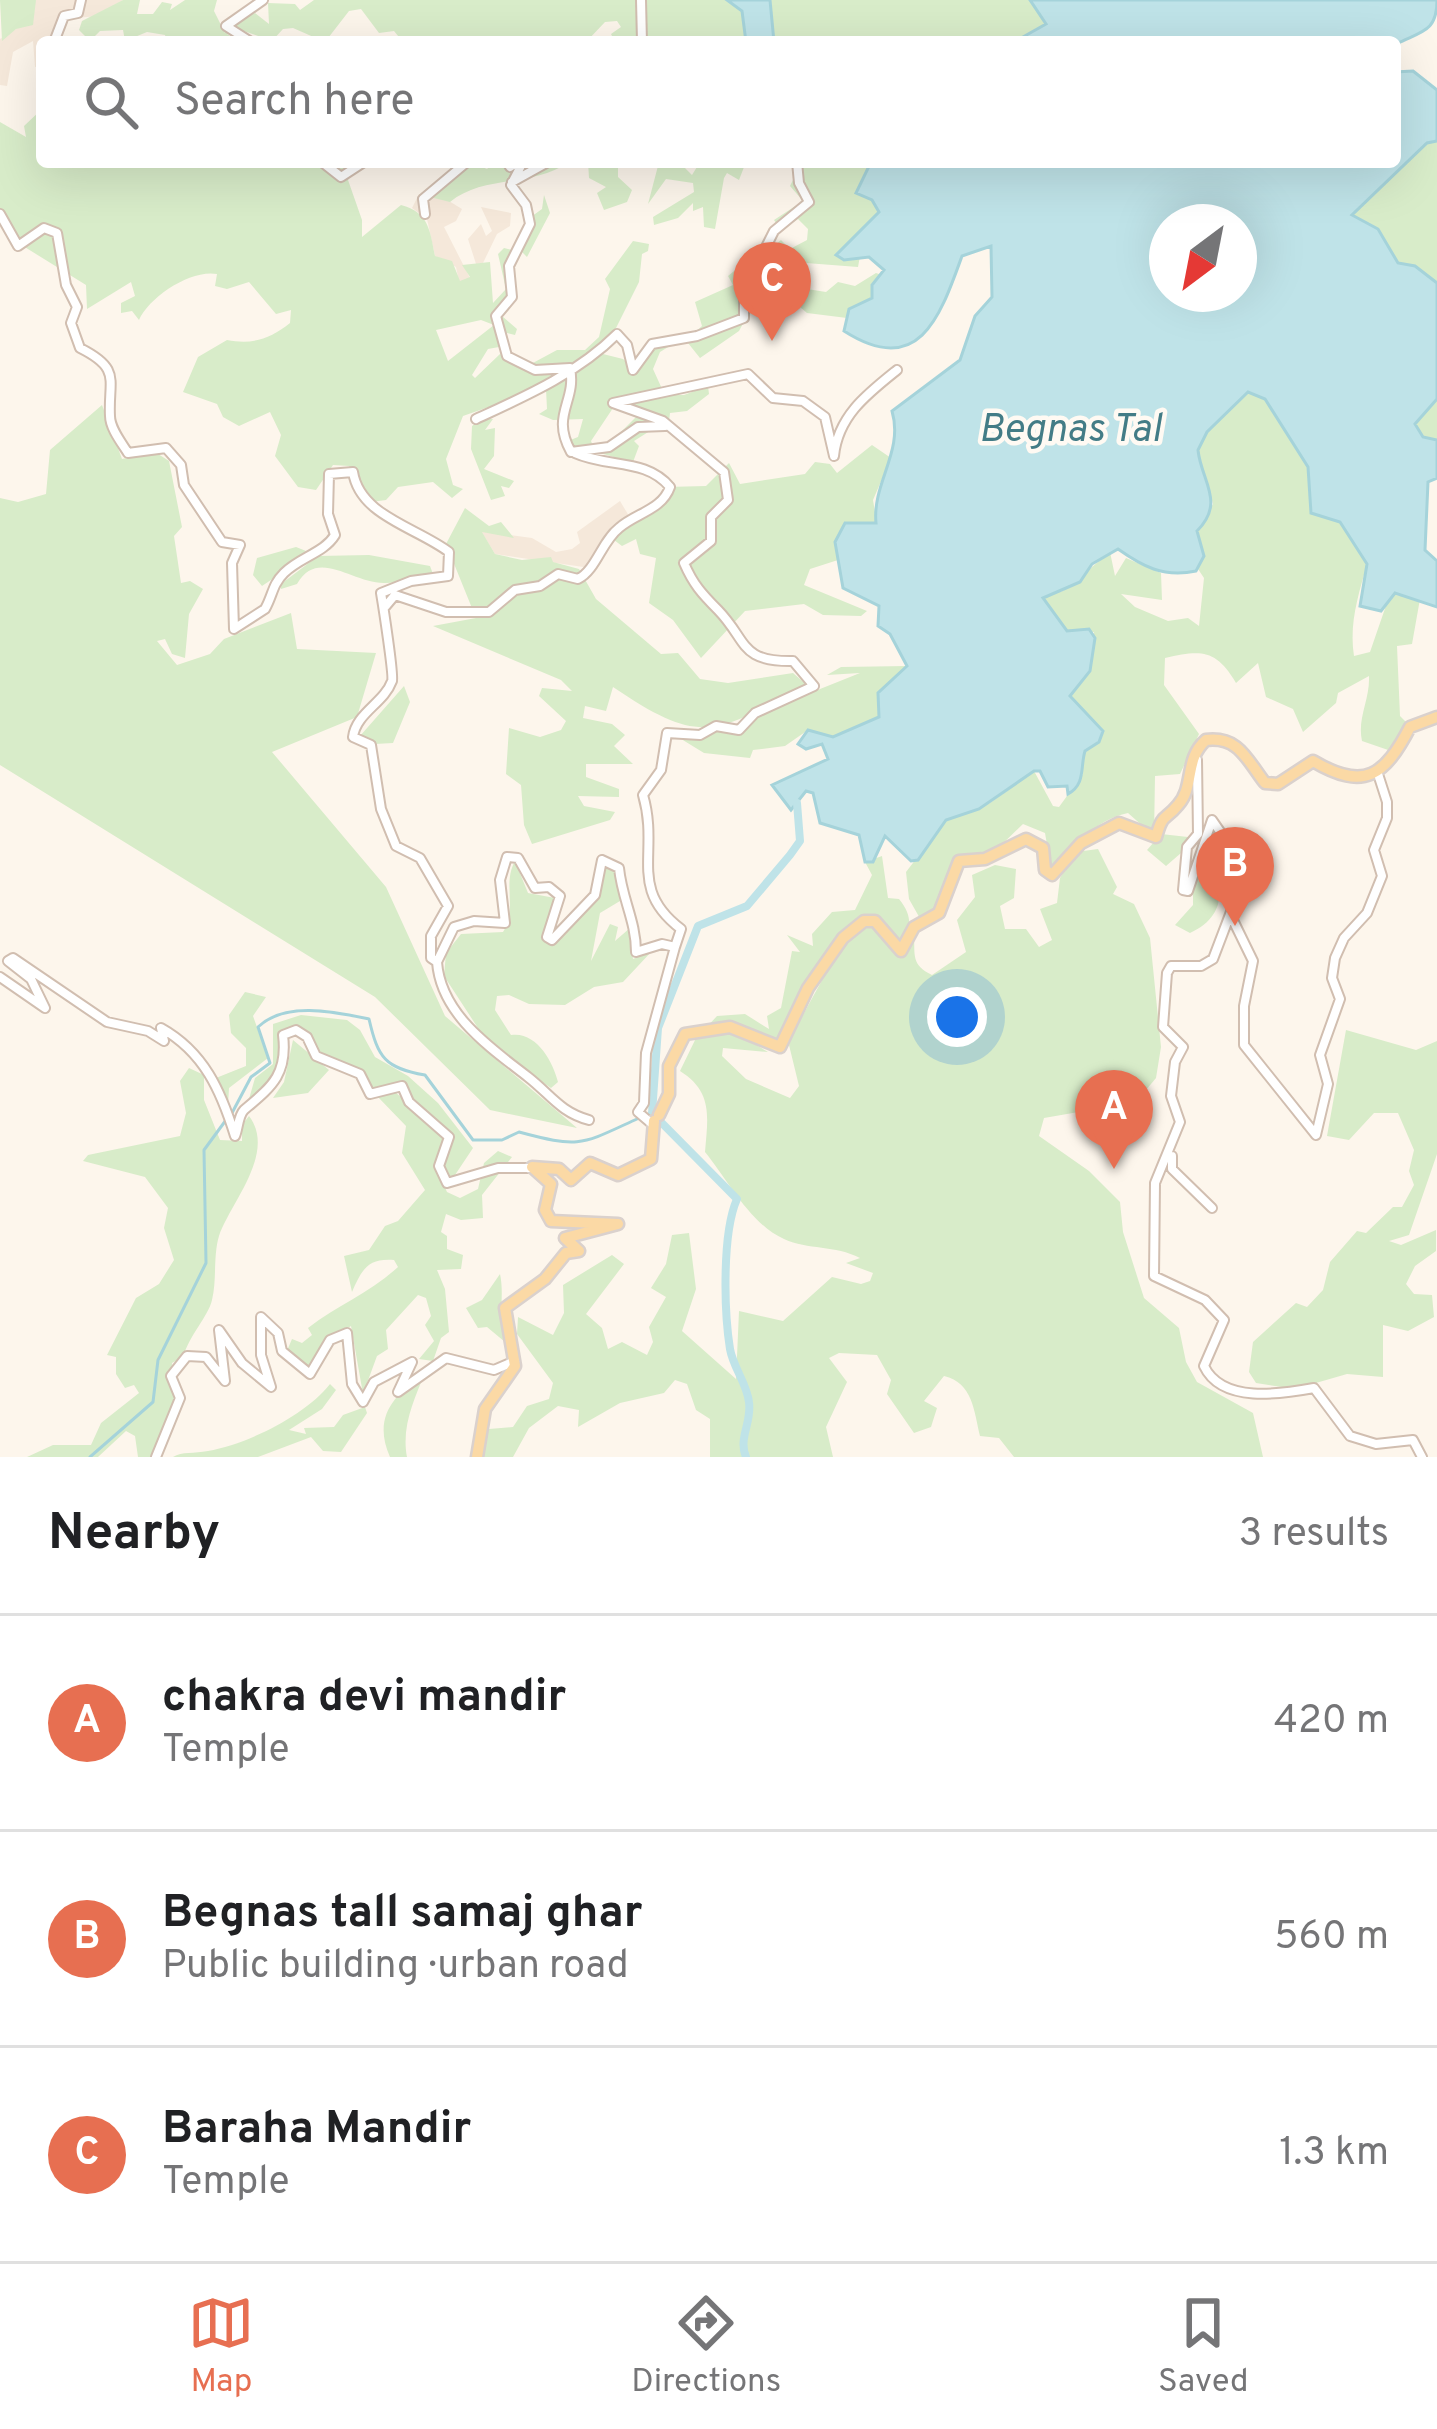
<!DOCTYPE html>
<html lang="en">
<head>
<meta charset="utf-8">
<style>
  body { margin:0; font-family:Overpass,sans-serif; background:#f2f2f2; color:#202124 }
  .compass { position:absolute; left:1149px; top:204px; width:108px; height:108px; border-radius:50%; background:#fff; box-shadow:0 12px 48px #0002; rotate:212deg }
  .you { position:absolute; left:957px; top:1017px; width:42px; height:42px; margin:-30px; border:9px solid #fff; border-radius:50%; background:#1a73e8; box-shadow:0 0 0 18px #1a73e833 }
  .badge { display:grid; place-items:center; width:78px; height:78px; border-radius:50%; background:#e76f51; color:#fff; font-size:39px; font-weight:700 }
  .pin { position:absolute; translate:-50% -99px; filter:drop-shadow(0 3px 6px #0008) }
  .pin::after { content:''; position:absolute; top:63px; width:42px; height:36px; background:inherit; clip-path:polygon(0 0,100% 0,50% 100%) }
  .list { margin:0; padding:0; list-style:none }
  h2 { display:flex; justify-content:space-between; align-items:center; height:156px; margin:0; padding:0 48px; font-size:51px }
  h2 small { font-size:39px; font-weight:400; color:#757577 }
  .list li { display:grid; grid-template-columns:78px 1fr auto; gap:36px; align-items:center; box-sizing:border-box; height:216px; padding:0 48px; border-top:3px solid #e0e0e0 }
  .list b { display:block; font-size:45px; white-space:nowrap }
  .list p { margin:0; font-size:39px; white-space:nowrap; color:#757577 }
  .list em { font-size:39px; font-style:normal; color:#757577 }
  .icon { flex:none; width:66px; height:66px; fill:none; stroke:currentColor; stroke-width:2; stroke-linecap:round; stroke-linejoin:round }
  .map { position:relative; flex:none; width:1437px; height:1457px; overflow:hidden }
  .search { position:absolute; background:#fff; box-shadow:0 12px 48px #0002; left:36px; right:36px; top:36px; height:132px; display:flex; align-items:center; gap:30px; box-sizing:border-box; padding:0 42px; border-radius:12px; color:#757577; font-size:45px }
  .sheet { height:804px; background:#fff }
  nav { display:flex; justify-content:space-around; align-items:center; box-sizing:border-box; height:168px; border-top:3px solid #e0e0e0; background:#fff; font-size:33px; color:#757577 }
  nav a { display:grid; justify-items:center; gap:6px }
  nav .on { color:#e76f51 }
  .map>svg:first-child { display:block }
  .residential { fill:#f5e8da }
  .green { fill:#d8ecc9; fill-rule:evenodd }
  .water { fill:#bfe3e8; stroke:#a5d3da; stroke-width:3; fill-rule:evenodd }
  .lines { fill:none; stroke-linecap:round; stroke-linejoin:round }
  .stream { stroke:#a5d3da; stroke-width:3 }
  .river { stroke:#bfe3e8; stroke-width:8 }
  .minor-casing { stroke:#d1beb0; stroke-width:12 }
  .major-casing { stroke:#dad1cd; stroke-width:15 }
  .minor { stroke:#fff; stroke-width:8 }
  .major { stroke:#fbd9a5; stroke-width:10 }
  .labels { text-anchor:middle; stroke-width:9; stroke-linejoin:round; paint-order:stroke }
  .water-label { font-size:39px; font-style:italic; fill:#437c86; stroke:#fffaf3 }
</style>
</head>
<body>
<div class="map">
<svg width="1437" height="1457" viewBox="0 0 1437 1457">
  <rect width="100%" height="100%" fill="#fdf6ec"/>
  <path class="residential" d="M36 0H123L100 16 59 19 54 42H42V66L35 67 33 41 13 52 7 86 0 85V39L16 29Z
    M419 194 444 198 462 209 456 221 444 227 470 278 459 282 456 267 435 256 427 219 412 208Z
    M481 207 511 213 510 226 497 234 483 263 476 264 468 239 481 224 486 236 492 231Z
    M620 501 629 516 597 569 495 554 481 531 532 538 556 552 572 549 580 543 577 532Z"/>
  <path class="green" d="M0 0H36L33 25 16 29 2 41Z
    M123 0H140L137 14H153L162 2 172 4 170 10 185 0H217L214 11 225 33 229 24 255 13 269 24 268 3 295 4 300 10 314 0H727L742 11 748 36 745 42H615L611 34 621 27 617 21 605 22 586 42H403L394 31 379 33 361 9 349 11 325 42 293 28 283 29 272 41 241 30 227 34 240 42H167L165 35 147 32 125 41 123 30 100 31 90 41 79 30 82 21Z
    M770 0H1030L1047 24 1014 42H774Z
    M42 109V162H358L348 180 362 220V237L401 205C429 212 430 231 435 256L452 261 460 281 470 277 462 265 490 262 493 303 506 289 498 254 504 248 512 250 517 239 520 243 528 219 542 209 544 195 550 213 527 257 522 252 512 267 517 293 502 316 517 329 515 335 507 333 499 347 488 349 472 375 475 378 500 354C521 370 536 375 563 368L520 396 463 416 446 459 453 485 463 489 452 498 433 482 398 487 386 500 371 502 361 496 349 466 333 465 316 490 298 487 275 456 281 435 270 412 239 426 223 417 217 404 183 392 198 357 227 340C252 345 270 339 290 323L291 310 276 314 249 282 227 289 215 286 217 274C191 269 149 297 139 320L132 311 121 313V303L135 296 131 282 87 309 86 285 15 241 11 243 10 231 0 221V122L26 137 24 126ZM481 320 494 325 448 361 436 330Z
    M1437 141V283L1434 284 1425 273 1398 263 1378 229 1352 215 1427 143Z
    M494 162H569C532 188 484 174 450 202L422 195 475 164 487 169Z
    M588 162H618V177L632 190 627 202 604 210 597 193 606 187 589 178Z
    M659 162H693L685 168 692 175 700 162H746L739 180 727 173 724 178 715 229 704 227 703 207 693 211V203L678 218 654 225 653 217 694 192 693 183 666 179 648 204Z
    M802 162H871L872 199 880 212 844 260 860 256 858 267 767 260 769 250 781 240 790 249 807 240 808 229 798 219 781 230 774 220 803 201 790 186Z
    M633 241 649 244 648 251 642 254 639 282 603 354 623 359 638 372 644 345 681 333 693 334 702 326 695 302 733 285 728 276 739 267 740 297 748 314 739 331 700 358 688 343 678 341 660 352 653 369 663 391 658 395H684L708 386 709 394 687 411 670 413 668 430 653 429 634 441 639 446 633 462 616 463 614 457 600 453 640 413 617 402 591 441 593 446 574 450 568 441 578 437 583 419 553 420 539 414 547 409 546 389 574 367 531 364 557 350H585L599 337 610 289 605 279Z
    M876 273 882 275 872 298 849 309 847 318 807 313 794 302 798 294 788 286 826 292 838 282 855 286Z
    M1248 392 1265 399 1308 467 1311 513 1340 522 1367 565C1358 595 1349 625 1354 656L1370 652 1390 594 1420 599 1412 644 1397 646 1400 716 1406 722 1391 751 1362 741C1357 718 1370 700 1369 676L1338 693 1336 703 1303 732 1293 709 1266 697 1258 663 1236 683C1216 649 1201 650 1165 658L1164 685 1199 734 1180 774 1155 776 1154 836 1128 813C1096 819 1069 849 1052 874L1045 833 1023 824 992 854 956 858 939 911 922 922 909 899 906 872 946 820 990 803 1034 771 1053 806 1059 807 1083 774V754L1103 731 1071 699 1075 685 1089 673 1094 632 1067 631 1042 598 1046 594 1063 591 1110 552 1115 576 1126 558 1161 573 1162 600 1121 594 1135 607 1168 621 1188 618 1199 626 1204 578 1198 569 1203 559 1196 534 1213 504 1198 450 1207 432Z
    M1437 399V440L1423 437 1415 424Z
    M102 405 122 459 155 452 169 461 182 527 174 536 181 583 190 581 203 589 189 614 185 658 172 654 165 639 157 641 177 665 210 654 224 639 291 613 297 649 376 653 357 717 272 752 386 887 445 1016 577 1128 490 1110 375 997 0 765V498L18 502 46 494 50 450Z
    M483 418 493 419 485 430 495 428 494 456 484 469 514 481 509 488 501 486 505 496 491 500 471 449 472 426Z
    M872 445 891 458 873 500 877 524 835 542 838 560 810 569 804 585 867 611 861 616 823 615 804 604 745 611 701 658 673 620 649 603 656 558 640 554 636 539 622 546 614 540 629 516 663 497 666 487 706 486 729 463 740 484 805 474 815 462 830 464 837 473Z
    M465 508 489 526 501 522 514 538 482 532 495 554 522 560 551 557 553 562 579 569 596 599 661 654 678 653 700 679 728 683 793 673 807 685C716 732 704 749 613 687L606 711 585 706 583 718 612 724 625 735 614 746 633 764H586V777L619 789V797L578 796 584 806 615 812 610 820 532 844 524 825 521 785 506 774 509 728 540 737 561 730 566 721 539 696 542 688 572 691 561 680 433 626 476 618 446 544Z
    M296 547 311 553 262 586 253 575 257 558Z
    M369 555 430 566 433 574C418 576 401 583 385 583 353 584 318 547 297 584L281 589V584L318 556Z
    M907 666 878 693 879 717 833 737 808 730 785 746 753 750 750 758 704 753 673 734 697 740 719 728 739 734 760 713 860 673 827 675 841 667Z
    M404 686 410 702 393 743 375 744 360 736Z
    M1161 834 1188 837 1181 853 1166 866 1147 850Z
    M1098 849 1117 887 1113 894 1134 904 1150 938 1161 1047 1156 1078 1136 1102 1044 1118 1039 1136 1089 1171 1120 1202 1123 1232 1144 1298 1179 1328 1186 1362 1197 1382 1253 1413 1263 1457H1014L999 1438 980 1436C974 1411 973 1383 944 1376L924 1401 937 1408 931 1427 914 1433 887 1394 891 1380 877 1355 839 1353 829 1358 847 1382 826 1427 833 1457H710V1419L696 1410 687 1384 675 1380 664 1393 620 1403 578 1427 579 1410 558 1406 529 1428 513 1457H480L489 1429 513 1427 527 1406 549 1399 553 1383 517 1334 518 1317 553 1335 564 1313 563 1285 612 1255 624 1264 586 1314 602 1328 608 1349 622 1342 647 1355 653 1342 649 1327 666 1297 651 1288 666 1264 672 1235 689 1233 696 1289 682 1331 736 1379 739 1311 783 1321 832 1277 861 1284 870 1281 873 1273 846 1263 860 1258C835 1245 808 1250 784 1239 751 1225 727 1179 705 1152 708 1116 713 1092 680 1071L697 1036 733 1031 768 1052 723 1048 722 1056 746 1079 790 1098 799 1086 789 1045 794 1031 842 944 867 922 881 927 897 955 907 951 914 935C915 955 911 965 932 975L966 952 957 920 975 897 972 875 995 865 1016 869 1014 898 1000 906 1005 929H1026L1039 947 1052 940 1040 909 1057 903 1060 878 1076 852Z
    M1206 851C1222 880 1231 914 1190 933L1175 925 1193 905V887Z
    M882 856 888 898 899 899C913 916 911 928 903 947L873 916 837 939 776 1048 754 1035 704 1030 717 1016 745 1014 769 1029 767 1016 781 1008 792 951 800 952 787 935 813 946 812 934 832 912 855 910 872 875 865 862Z
    M515 861 528 893 555 898 545 939 553 944 600 892 605 862 616 869 620 901 600 913 591 961 610 924 618 927 615 941 630 928 633 959 652 951 623 982 594 987 565 1005 529 1004 509 995 497 996 495 1010 511 1035C536 1031 553 1061 558 1082L551 1088 489 1045 444 976 446 953 461 934 503 932C518 909 502 884 515 861Z
    M245 992 266 997 253 1016 268 1058 229 1088 228 1106 221 1102 216 1078 246 1066V1048L231 1033 229 1015Z
    M301 1015 347 1020 360 1030 375 1057 408 1076 438 1103 473 1148 451 1181 442 1169 453 1137 413 1104 403 1084 367 1088 364 1079 319 1054 306 1031 284 1028 276 1078 247 1106 255 1078 273 1064V1024Z
    M1346 1030 1416 1050 1437 1041V1154L1409 1235 1389 1241 1401 1245 1436 1230V1251L1415 1266 1406 1284 1414 1294 1432 1295 1434 1317 1408 1331 1383 1325V1377L1347 1374 1295 1389 1256 1383 1249 1372 1253 1342 1296 1303 1307 1307 1323 1290 1330 1262 1357 1231 1366 1233 1393 1207H1402L1414 1185 1409 1171 1414 1150 1398 1113H1374L1349 1140 1327 1136Z
    M293 1040 329 1070 308 1093 273 1098 284 1082Z
    M189 1068 204 1075V1100L220 1140 242 1141V1125L249 1116C277 1153 230 1203 219 1236 213 1256 217 1280 212 1300 208 1317 190 1334 183 1357L172 1363 177 1399 150 1457H138L135 1436 126 1431 98 1457H27L53 1445H91L101 1423 139 1393 134 1385 125 1388 116 1374V1357L107 1355 136 1298 159 1284 174 1260 164 1228 168 1208 145 1177 83 1161 88 1155 180 1136 186 1113 180 1081Z
    M394 1091 445 1136 437 1169 447 1192 460 1198 478 1189 484 1163 498 1151 512 1157 482 1195 483 1218 461 1220 446 1214 441 1232 447 1236V1249L463 1255 461 1269 437 1270 445 1289 449 1332 441 1338 433 1361 419 1359 434 1341 425 1325 431 1316 426 1298 418 1295 386 1330 388 1349 377 1356 363 1394 351 1326 326 1342 311 1371 286 1353 292 1339 302 1343 312 1335 308 1328C338 1305 371 1292 398 1267L394 1260C368 1258 362 1269 352 1292L344 1256 369 1250 385 1226 398 1221 425 1190 402 1153 406 1126 377 1096Z
    M500 1274C505 1297 497 1320 505 1342L487 1327 478 1328 466 1308 482 1300Z
    M424 1375C415 1398 401 1426 407 1457H390C373 1419 392 1395 424 1375Z
    M330 1384 336 1390 322 1409 289 1430 306 1434 304 1428 334 1427 343 1415 365 1407 367 1413 341 1452 323 1451 311 1437 258 1457H173C182 1451 194 1454 208 1451 248 1444 306 1415 330 1384Z"/>
  <path class="water" d="M727 0H770L774 42H746L742 11Z
    M1030 0H1437C1437 32 1422 31 1396 44L1014 42 1046 24Z
    M1413 71 1437 90V141L1427 143 1352 215 1378 229 1398 263 1415 266 1437 283V399L1415 424 1423 437 1437 440V478L1428 482 1425 550 1437 561V607L1395 593 1381 611 1360 606 1367 564 1340 522 1311 513 1308 467 1265 399 1248 392 1207 432 1198 450C1201 481 1226 502 1197 531L1204 556 1196 571C1163 578 1142 566 1118 549L1092 564 1080 582 1043 598 1067 631 1089 629 1095 638 1090 671 1070 696 1103 731 1099 742 1085 751C1080 767 1086 784 1068 794L1067 786 1048 787 1040 771H1034L979 809 946 820 918 860 911 861 885 836 873 862H865L859 835 820 823 813 793 806 791 791 810 772 785 828 759 822 744 806 749 798 744 808 730 833 737 879 717 878 693 907 666 890 634 878 626 879 606 843 588 835 542 845 523H876C872 483 904 452 892 411L960 360 975 316 992 297 991 246 962 256C940 317 919 379 844 331L849 309 872 298V285L884 270 869 257 844 260 836 255 879 212 872 200 856 193 871 162H1395V72ZM1239 222V294H1167V222Z"/>
  <g class="lines">
    <path class="stream" d="M232 1113 251 1077 270 1063 258 1027C285 1001 335 1012 369 1019 378 1058 385 1068 425 1075L473 1140H502L519 1132C582 1149 582 1144 639 1118
      M90 1457 153 1402 158 1360 206 1263 204 1150 226 1120"/>
    <path class="river" d="M746 1457C738 1438 752 1423 749 1402 747 1384 733 1367 730 1349 724 1311 722 1233 737 1199L652 1113 658 1028 698 926 747 906 790 855 800 841 797 803"/>
    <g class="minor-casing">
      <path id="minor" d="M641 0 642 42
        M54 42 64 16 78 13 81 0
        M251 42 226 26 263 0
        M322 162 341 177 364 162
        M441 162H455
        M507 162 510 167 517 162
        M523 162 511 185 526 205 530 224 509 266 512 297 496 316 507 356 535 370 570 368C577 402 550 414 571 452L609 447 638 427 665 426
        M512 182 548 162
        M0 214 18 246 44 228 57 233 66 285 77 307 71 323 80 348C122 369 108 380 110 416 110 428 121 442 128 453L166 448 181 465 184 485 222 542 240 545 232 563 234 629 265 609C273 595 272 585 284 573 300 557 324 553 335 535L328 514 329 474 353 472C360 516 416 527 449 552L448 576 411 581 381 593C383 605 394 675 392 681 384 703 356 713 353 737L371 745 381 809 396 846 420 858 448 906 431 936V958L437 962 454 927 474 921 505 923 500 880 507 857 518 858 535 888 549 887 560 896 547 937 552 940 595 895 602 860 619 868C622 899 636 921 636 952L662 944 675 947 646 1053 644 1103 638 1112 652 1124
        M425 214 423 199 467 162
        M476 419C526 396 578 373 617 334L627 345 633 370 652 344 697 336 744 318V266L760 259 774 231 809 202 799 183 797 162
        M384 608 395 595 446 612H489L515 590 540 586 558 574 578 579C596 570 602 541 619 528 636 513 662 510 670 487 646 458 608 468 575 453
        M1197 760 1198 834 1187 847 1183 890 1188 891 1212 820 1230 846 1256 853 1257 868 1237 896 1213 959 1201 966H1171L1167 973 1163 1027 1183 1047 1175 1062 1171 1096 1180 1122 1155 1183 1154 1276 1205 1300 1224 1320 1204 1366C1222 1404 1281 1394 1314 1388L1350 1436 1376 1444 1413 1440 1422 1457
        M1232 918 1253 961 1244 1006V1045L1316 1135 1328 1084 1320 1055 1340 999 1332 978 1335 958 1344 938 1367 913 1382 876 1374 850 1387 818V802L1378 774
        M675 947 681 929C627 888 660 853 643 795L661 770 667 733 700 735 716 726 739 730 755 713 814 686 793 661C739 662 748 641 718 610 702 594 693 584 684 563L711 541V517L728 500 724 472 663 421 613 403 748 374 773 398 803 401 825 417 834 456C838 416 867 394 897 370
        M437 962C441 1015 491 1048 528 1077 551 1095 560 1112 589 1120
        M0 977 45 1008 31 979 8 961 13 958 107 1022 148 1031 164 1041 161 1028C204 1052 221 1091 235 1136 238 1130 238 1116 244 1110 271 1087 288 1075 283 1035L296 1030 307 1037 316 1056 360 1074 370 1094 402 1086 409 1102 449 1137 439 1166 447 1183 498 1168H531
        M1172 1156V1169L1212 1208
        M156 1457 180 1398 171 1376 187 1356 206 1357 225 1381 219 1330 242 1363 271 1387 261 1355V1317L278 1333 282 1351 310 1374 330 1340 347 1333 352 1384 363 1402 374 1382 412 1362 398 1392 446 1358 494 1370 515 1361"/>
    </g>
    <g class="major-casing">
      <path id="major" d="M659 1115 669 1094V1066L685 1034 730 1027 780 1047 808 988 843 938 864 921H875L901 951 914 927 939 913 959 861 985 859 1026 839 1043 848 1045 870 1052 875 1081 843 1119 823 1156 837C1163 812 1164 822 1178 805 1195 786 1184 759 1206 740 1239 736 1247 760 1265 783L1278 784 1313 761C1365 792 1385 775 1410 727L1437 717
        M477 1457 485 1409 515 1366 505 1308 545 1279 566 1253 579 1251 565 1238 618 1224 551 1221 545 1210 551 1184 532 1167 559 1169 571 1180 590 1163 618 1175 651 1159 654 1121"/>
    </g>
    <use href="#minor" class="minor"/>
    <use href="#major" class="major"/>
  </g>
  <g class="labels">
    <g class="water-label">
      <text x="1070" y="441">Begnas Tal</text>
    </g>
  </g>
</svg>
<svg class="compass" viewBox="-18 -18 36 36"><path d="M0-13l5 13h-10z" fill="#e53935"/><path d="M0 13l5-13h-10z" fill="#757577"/></svg>
<div class="you"></div>
<div class="pin badge" style="left:1114px;top:1169px">A</div>
<div class="pin badge" style="left:1235px;top:926px">B</div>
<div class="pin badge" style="left:772px;top:341px">C</div>
<div class="search"><svg class="icon" aria-label="search" viewBox="0 0 24 24"><circle cx="10" cy="10" r="6"/><path d="M15 15l6 6"/></svg>Search here</div>
</div>
<section class="sheet">
<h2>Nearby<small>3 results</small></h2>
<ul class="list">
<li><span class="badge">A</span><div><b>chakra devi mandir</b><p>Temple</p></div><em>420 m</em></li>
<li><span class="badge">B</span><div><b>Begnas tall samaj ghar</b><p>Public building · urban road</p></div><em>560 m</em></li>
<li><span class="badge">C</span><div><b>Baraha Mandir</b><p>Temple</p></div><em>1.3 km</em></li>
</ul>
</section>
<nav>
<a class="on"><svg class="icon" aria-label="map" viewBox="0 0 24 24"><path d="M3 6l6-2 6 2 6-2v14l-6 2-6-2-6 2zM9 4v14M15 6v14"/></svg>Map</a>
<a><svg class="icon" aria-label="directions" viewBox="0 0 24 24"><path d="M12 3l9 9-9 9-9-9zM9 14v-3h6M13 9l2 2-2 2"/></svg>Directions</a>
<a><svg class="icon" aria-label="saved" viewBox="0 0 24 24"><path d="M7 4h10v16l-5-4-5 4z"/></svg>Saved</a>
</nav>
</body>
</html>
